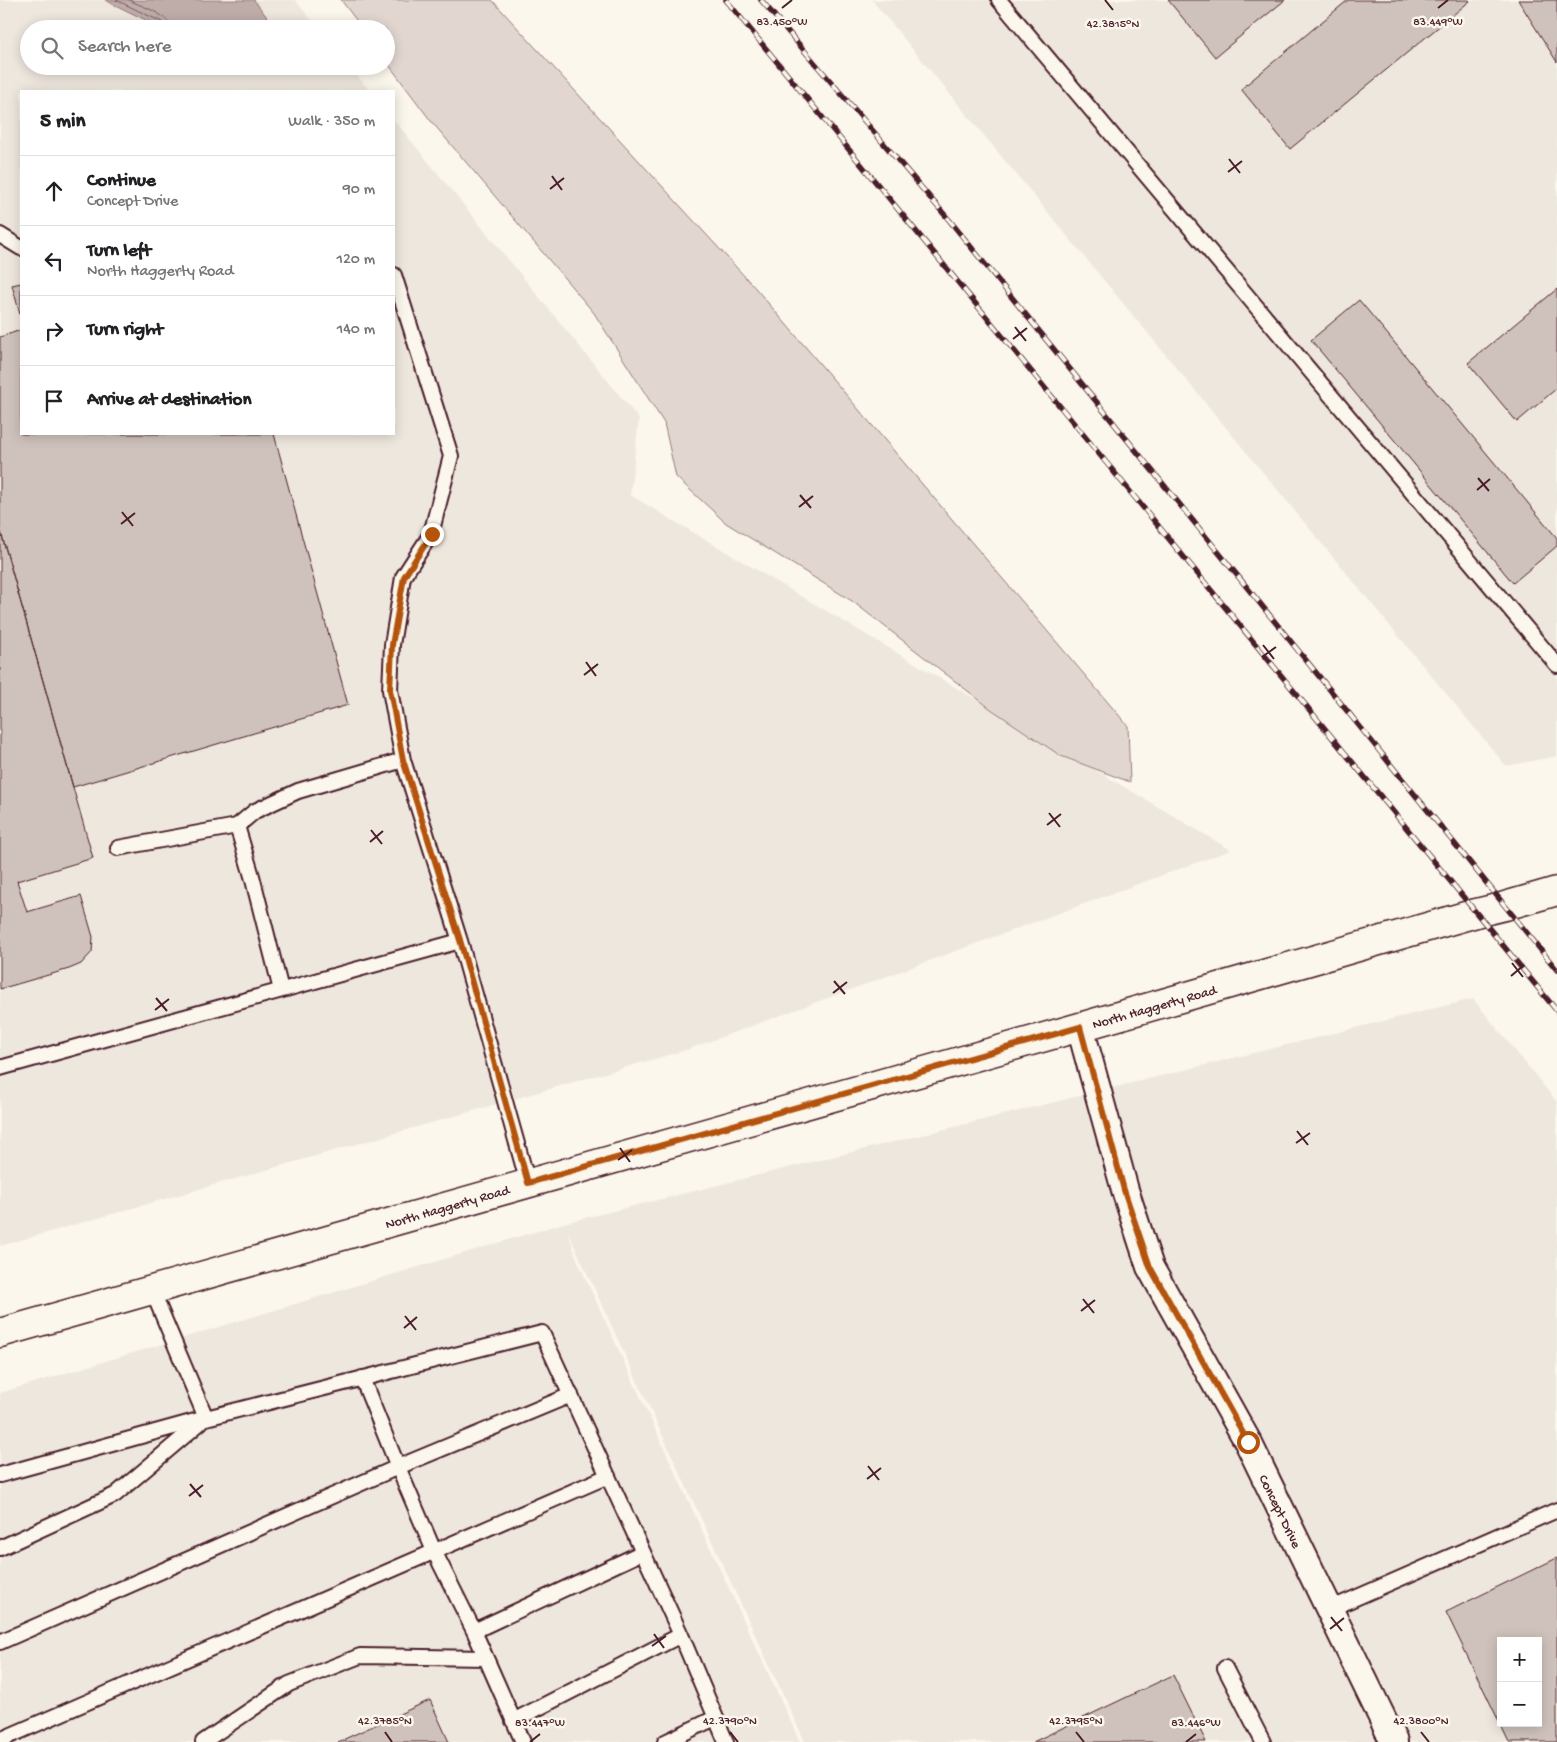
<!DOCTYPE html>
<html lang="en">
<head>
<meta charset="utf-8">
<style>
  body { margin:0; font-family:"Gochi Hand",sans-serif; background:#f6f6f6; color:#202124 }
  .controls { position:absolute; right:15px; bottom:15px; display:grid; overflow:hidden; border-radius:0px; box-shadow:0 2px 12px #0003 }
  .controls button { width:45px; height:45px; display:grid; place-items:center; padding:0; border:0; border-bottom:1px solid #e0e0e0; background:#fff; color:#202124; font:25px sans-serif }
  .stop { position:absolute; width:15px; height:15px; margin:-11px; border:4px solid #b45309; border-radius:50%; background:#fff }
  .stop.end { background:#b45309; border-color:#fff; box-shadow:0 1px 5px #0008 }
  .list { margin:0; padding:0; list-style:none }
  h2 { display:flex; justify-content:space-between; align-items:center; height:65px; margin:0; padding:0 20px; font-size:21px }
  h2 small { font-size:16px; font-weight:400; color:#757577 }
  .list li { display:grid; grid-template-columns:32px 1fr auto; gap:15px; align-items:center; box-sizing:border-box; height:70px; padding:0 20px; border-top:1px solid #e0e0e0 }
  .list b { display:block; font-size:19px; white-space:nowrap }
  .list p { margin:0; font-size:16px; white-space:nowrap; color:#757577 }
  .list em { font-size:16px; font-style:normal; color:#757577 }
  .icon { flex:none; width:28px; height:28px; fill:none; stroke:currentColor; stroke-width:2; stroke-linecap:round; stroke-linejoin:round }
  .map { position:relative; flex:none; width:1557px; height:1742px; overflow:hidden }
  .search { position:absolute; background:#fff; box-shadow:0 2px 12px #0003; left:20px; top:20px; width:375px; height:55px; display:flex; align-items:center; gap:12px; box-sizing:border-box; padding:0 18px; border-radius:28px; color:#757577; font-size:19px }
  .panel { position:absolute; background:#fff; box-shadow:0 2px 12px #0003; left:20px; top:90px; width:375px; height:345px; border-radius:0px }
  .map>svg:first-child { display:block }
  .built { fill:#eee7de; fill-rule:evenodd }
  .green { fill:#e2d7d0; stroke:#967b7e }
  .water { fill:#bfadaa; stroke:#907477 }
  .lines { fill:none; stroke-linecap:round; stroke-linejoin:round }
  .shore { stroke:#79585e; stroke-width:1 }
  .building { fill:#cfc2bc; stroke:#4a1f2b; fill-rule:evenodd }
  .service-casing { stroke:#4a1f2b; stroke-width:18 }
  .minor-casing { stroke:#4a1f2b; stroke-width:30 }
  .tertiary-casing { stroke:#4a1f2b; stroke-width:31 }
  .service { stroke:#fbf7ec; stroke-width:14 }
  .minor { stroke:#fbf7ec; stroke-width:26 }
  .tertiary { stroke:#fbf7ec; stroke-width:28 }
  .rail-casing { stroke:#4a1f2b; stroke-width:5.5 }
  .rail { stroke:#fbf7ec; stroke-width:4; stroke-dasharray:11; stroke-linecap:butt }
  .route { stroke:#b45309; stroke-width:6 }
  .ticks { fill:none; stroke:#4a1f2b; stroke-width:2 }
  .labels { text-anchor:middle; stroke-width:5; stroke-linejoin:round; paint-order:stroke }
  .street-label { font-size:14px; fill:#4a1f2b; stroke:#fbf7ec }
  .ticks-label { font-size:12px; text-anchor:middle; fill:#4a1f2b; stroke:#fbf7ec; stroke-width:5; stroke-linejoin:round; paint-order:stroke }
</style>
</head>
<body>
<div class="map">
<svg width="1557" height="1742" viewBox="0 0 1557 1742">
  <rect width="100%" height="100%" fill="#fbf7ec"/>
  <filter id="ink" filterUnits="userSpaceOnUse"><feTurbulence type="fractalNoise" baseFrequency=".02" numOctaves="2"/><feDisplacementMap in="SourceGraphic" scale="10" xChannelSelector="R" yChannelSelector="G"/><feConvolveMatrix kernelMatrix="1 2 1 2 8 2 1 2 1" color-interpolation-filters="sRGB"/></filter>
  <g filter="url(#ink)">
    <path class="built" d="M0 0H295L319 29H29V66H349L370 91H21V434H394V120L639 419 630 495 1231 850 686 1050 0 1246Z
      M872 0H1557V756L1506 766Z
      M1473 999 1557 1102V1742H805L567 1230 578 1262 800 1742H0V1393L564 1223ZM1501 1641H1538V1723H1501Z"/>
    <path class="green" d="M341 0H492L757 290 1128 726 1130 782 1061 756 991 709 852 601 726 523 676 477 664 423 594 313 431 121 386 61V29H363Z"/>
    <path class="water" d="M105 0H254L276 29H164Z"/>
    <g class="lines">
      <path class="shore" d="M116 0 162 22 165 29
        M129 0C142 7 170 14 171 29"/>
    </g>
    <path class="building" d="M1168 0H1285L1215 57Z
      M1348 0H1469L1470 1 1290 149 1241 89Z
      M1518 0H1557V62Z
      M21 283V318L12 285Z
      M1557 289V388L1517 422 1468 363Z
      M1359 300 1557 538V546L1513 583 1311 340Z
      M21 330V434H274L348 705 73 787 0 529V337Z
      M0 529 93 858 17 881 27 912 81 896 93 937 92 952 81 964 69 969 0 989Z
      M1557 1558V1742H1509L1446 1612ZM1501 1641H1538V1723H1501Z
      M1173 1675 1206 1742H1033Z
      M430 1700 449 1742H338Z"/>
    <g class="lines">
      <g class="service-casing">
        <path id="service" d="M999 0 1557 665
          M0 235 21 248
          M394 275 451 456 431 534 403 577 392 645 390 690 403 760 460 941 528 1183
          M118 848 237 826
          M281 990 252 876 237 826 255 811 298 791 403 760
          M0 1068 460 941
          M152 1290 206 1418
          M362 1378 398 1467 434 1551 474 1631 523 1742
          M0 1475 206 1418 542 1333 681 1635 726 1742
          M0 1548 115 1495 201 1422
          M1330 1609 1557 1510
          M474 1631 643 1552
          M0 1642 398 1467 571 1395
          M1225 1668 1263 1742
          M513 1721 681 1635
          M0 1740 608 1476
          M203 1742 289 1684 360 1656 486 1658
          M665 1742 715 1718"/>
      </g>
      <g class="minor-casing">
        <path id="minor" d="M1080 1027 1125 1190 1150 1267 1248 1442 1394 1742"/>
      </g>
      <g class="tertiary-casing">
        <path id="tertiary" d="M0 1333 1080 1027 1476 913 1505 906 1557 891"/>
      </g>
      <use href="#service" class="service"/>
      <use href="#minor" class="minor"/>
      <use href="#tertiary" class="tertiary"/>
      <g class="rail-casing">
        <path id="rail" d="M726 0 1557 1011
          M761 0 950 221 1557 970"/>
      </g>
      <use href="#rail" class="rail"/>
    </g>
  </g>
  <g class="lines" filter="url(#ink)">
    <path class="route" d="M432 534 404 577 392 645 390 690 403 760 460 940 528 1183 1080 1027 1124 1190 1150 1267 1248 1442"/>
  </g>
  <path class="ticks" d="M1105 0 1113 10M782 8 792 0M1438 8 1448 0M1229 159 1240 173M1228 172 1242 161M552 176 562 190M550 189 564 178M1015 327 1026 341M1013 339 1027 328M1478 478 1489 491M1477 490 1490 479M800 495 811 508M799 507 813 496M122 512 133 526M121 524 135 513M1263 645 1274 659M1262 657 1276 647M586 662 596 676M584 675 598 664M1049 813 1060 827M1047 825 1061 814M371 830 382 844M370 842 383 831M1512 963 1523 977M1511 976 1524 965M834 981 845 994M833 993 847 982M156 998 167 1011M155 1010 169 999M1297 1131 1308 1145M1296 1143 1310 1133M620 1148 630 1162M618 1160 632 1150M1083 1299 1094 1313M1081 1311 1095 1300M405 1316 416 1330M404 1328 417 1317M868 1466 879 1480M867 1479 881 1468M190 1484 201 1497M189 1496 203 1485M1331 1617 1342 1631M1330 1629 1344 1618M654 1634 664 1648M652 1646 666 1636M385 1732 392 1742M730 1732 738 1742M1076 1732 1084 1742M1421 1732 1429 1742M530 1742 540 1734M1186 1742 1196 1734"/>
  <g class="labels">
    <g class="street-label">
      <text transform="translate(1154 1006) rotate(-16)" y="5">North Haggerty Road</text>
      <text transform="translate(447 1206) rotate(-16)" y="5">North Haggerty Road</text>
      <text transform="translate(1281 1511) rotate(64)" y="5">Concept Drive</text>
    </g>
  </g>
  <g class="ticks-label">
    <text x="782" y="25">83.450°W</text>
    <text x="1438" y="25">83.449°W</text>
    <text x="1113" y="27">42.3815°N</text>
    <text x="385" y="1724">42.3785°N</text>
    <text x="730" y="1724">42.3790°N</text>
    <text x="1076" y="1724">42.3795°N</text>
    <text x="1421" y="1724">42.3800°N</text>
    <text x="540" y="1726">83.447°W</text>
    <text x="1196" y="1726">83.446°W</text>
  </g>
</svg>
<div class="controls">
<button>+</button>
<button>−</button>
</div>
<div class="stop" style="left:1248px;top:1442px"></div>
<div class="stop end" style="left:432px;top:534px"></div>
<div class="search"><svg class="icon" aria-label="search" viewBox="0 0 24 24"><circle cx="10" cy="10" r="6"/><path d="M15 15l6 6"/></svg>Search here</div>
<section class="panel">
<h2>5 min<small>Walk · 350 m</small></h2>
<ul class="list">
<li><svg class="icon" aria-label="ahead" viewBox="0 0 24 24"><path d="M12 20V5M6 11l6-6 6 6"/></svg><div><b>Continue</b><p>Concept Drive</p></div><em>90 m</em></li>
<li><svg class="icon" aria-label="left" viewBox="0 0 24 24"><path d="M17 20v-9H6M10 6l-5 5 5 5"/></svg><div><b>Turn left</b><p>North Haggerty Road</p></div><em>120 m</em></li>
<li><svg class="icon" aria-label="right" viewBox="0 0 24 24"><path d="M7 20v-9h11M14 6l5 5-5 5"/></svg><div><b>Turn right</b></div><em>140 m</em></li>
<li><svg class="icon" aria-label="arrive" viewBox="0 0 24 24"><path d="M6 21V4h12l-3 4 3 4H6"/></svg><div><b>Arrive at destination</b></div></li>
</ul>
</section>
</div>
</body>
</html>
